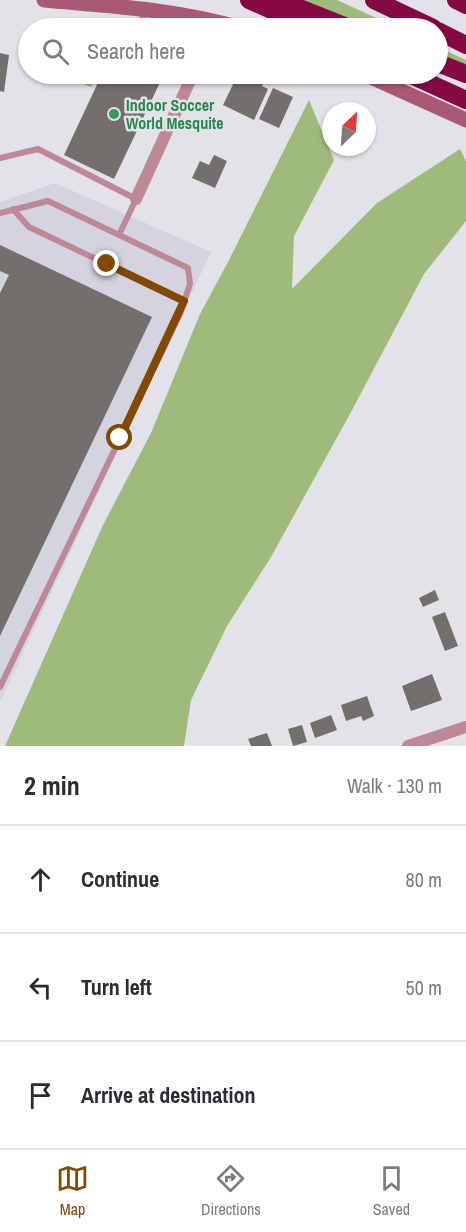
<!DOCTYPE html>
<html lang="en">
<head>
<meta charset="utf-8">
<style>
  body { margin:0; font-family:"Archivo Narrow",sans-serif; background:#f2f2f3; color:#2b2b33 }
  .compass { position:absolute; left:322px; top:102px; width:54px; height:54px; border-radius:50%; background:#fff; box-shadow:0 2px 4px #0004; rotate:25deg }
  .stop { position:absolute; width:18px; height:18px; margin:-14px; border:4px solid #834900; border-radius:50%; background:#fff }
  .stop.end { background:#834900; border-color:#fff; box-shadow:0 2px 6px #0008 }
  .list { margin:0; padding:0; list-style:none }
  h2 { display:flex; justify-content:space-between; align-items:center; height:78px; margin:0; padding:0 24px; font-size:26px }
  h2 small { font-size:20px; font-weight:400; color:#7c7c81 }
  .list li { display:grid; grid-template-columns:39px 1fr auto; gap:18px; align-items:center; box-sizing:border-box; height:108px; padding:0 24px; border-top:2px solid #e1e1e2 }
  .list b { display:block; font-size:22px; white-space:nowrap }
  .list em { font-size:20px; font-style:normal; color:#7c7c81 }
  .icon { flex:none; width:33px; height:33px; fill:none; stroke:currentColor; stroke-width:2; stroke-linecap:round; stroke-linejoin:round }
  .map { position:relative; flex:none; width:466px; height:746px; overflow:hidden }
  .search { position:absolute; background:#fff; box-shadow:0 2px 4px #0004; left:18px; right:18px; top:18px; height:66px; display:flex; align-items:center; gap:15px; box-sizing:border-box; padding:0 21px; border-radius:33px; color:#7c7c81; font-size:22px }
  .sheet { height:402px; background:#fff }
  nav { display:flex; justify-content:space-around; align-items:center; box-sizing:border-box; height:84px; border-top:2px solid #e1e1e2; background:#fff; font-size:16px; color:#7c7c81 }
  nav a { display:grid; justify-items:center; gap:3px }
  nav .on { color:#834900 }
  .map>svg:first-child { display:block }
  .built { fill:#d4d4e1 }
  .green { fill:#9ebb7b }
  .building { fill:#746e6d }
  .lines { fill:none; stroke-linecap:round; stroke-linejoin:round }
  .service { stroke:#bf8897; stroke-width:6 }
  .minor { stroke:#bf8897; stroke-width:12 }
  .secondary { stroke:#a95a73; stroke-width:15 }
  .motorway { stroke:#850a44; stroke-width:18 }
  .route { stroke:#834900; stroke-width:8 }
  .leisure-dot { fill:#2e9e5b; stroke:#e2e2e8; stroke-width:2 }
  .labels { text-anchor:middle; stroke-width:5; stroke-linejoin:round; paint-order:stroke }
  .leisure-label { font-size:16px; font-weight:bold; fill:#27864d; stroke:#e2e2e8; text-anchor:start }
</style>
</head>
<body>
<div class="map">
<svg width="466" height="746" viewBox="0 0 466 746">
  <rect width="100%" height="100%" fill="#e2e2e8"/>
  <path class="built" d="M55 183 211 252 0 702V202Z"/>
  <path class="green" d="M298 0H337L398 28H370Z
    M438 47 466 60V67L438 55Z
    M75 74H97L91 87 73 79Z
    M309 100 334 160 294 236 292 289 377 203 460 149 466 161V221L424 274 351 412 271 557 227 626 191 700 184 746H5L103 525 151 433 200 314 228 262Z"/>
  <path class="building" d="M0 53 9 55 4 92 0 91Z
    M102 74H164L114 179 64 155Z
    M238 74H268L262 86 268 89 254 120 223 105Z
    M273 88 293 97 279 128 259 119Z
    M214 155 227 161 215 188 192 178 200 161 209 165Z
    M0 245 152 317 0 636V293L9 275 0 271Z
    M435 590 439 600 423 607 419 598Z
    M445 612 458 646 445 651 432 617Z
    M432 674 442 700 411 711 402 686Z
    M367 696 374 716 363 721 361 716 346 721 341 705Z
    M331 715 337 730 315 738 310 723Z
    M302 725 307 742 293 746 288 729Z
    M267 733 272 746H251L248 739Z"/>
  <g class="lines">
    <path class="service" d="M142 28 143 10
      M0 158 38 149 136 199 119 235
      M13 209 29 227 184 301
      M0 213 48 201 188 268 190 284 180 314 0 687"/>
    <path class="minor" d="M136 199 193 74
      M408 746 466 727"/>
    <path class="secondary" d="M44 0C110 6 176 9 240 28
      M364 74 466 120"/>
    <path class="motorway" d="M249 0 312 28
      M279 0 350 28
      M374 0 433 28
      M456 0 466 5
      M438 31 466 45
      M438 63 466 74
      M409 74 466 100"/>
  </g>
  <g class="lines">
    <path class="route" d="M107 264 184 301 120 438"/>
  </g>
  <circle class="leisure-dot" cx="114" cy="114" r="6"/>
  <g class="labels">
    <g class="leisure-label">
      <text x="126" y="111">Indoor Soccer<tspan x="126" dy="18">World Mesquite</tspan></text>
    </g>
  </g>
</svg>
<svg class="compass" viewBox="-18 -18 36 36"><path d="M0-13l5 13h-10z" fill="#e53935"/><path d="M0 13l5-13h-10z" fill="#7c7c81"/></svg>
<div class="stop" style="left:120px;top:438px"></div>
<div class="stop end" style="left:107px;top:264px"></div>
<div class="search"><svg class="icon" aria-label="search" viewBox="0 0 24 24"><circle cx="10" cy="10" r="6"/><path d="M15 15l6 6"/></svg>Search here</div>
</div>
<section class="sheet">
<h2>2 min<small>Walk · 130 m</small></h2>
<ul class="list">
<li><svg class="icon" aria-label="ahead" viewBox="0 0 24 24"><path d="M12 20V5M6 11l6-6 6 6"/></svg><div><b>Continue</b></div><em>80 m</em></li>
<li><svg class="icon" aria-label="left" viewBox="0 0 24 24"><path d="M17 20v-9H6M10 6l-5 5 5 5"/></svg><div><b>Turn left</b></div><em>50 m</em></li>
<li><svg class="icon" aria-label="arrive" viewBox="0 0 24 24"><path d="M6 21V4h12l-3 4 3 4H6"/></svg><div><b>Arrive at destination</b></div></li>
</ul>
</section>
<nav>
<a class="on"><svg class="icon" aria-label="map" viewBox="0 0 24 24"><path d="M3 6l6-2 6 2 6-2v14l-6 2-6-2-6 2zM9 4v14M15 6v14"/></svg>Map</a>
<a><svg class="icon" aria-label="directions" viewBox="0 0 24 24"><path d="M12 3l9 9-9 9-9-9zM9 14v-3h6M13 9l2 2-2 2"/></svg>Directions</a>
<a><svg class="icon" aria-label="saved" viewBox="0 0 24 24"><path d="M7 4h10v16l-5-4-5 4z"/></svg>Saved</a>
</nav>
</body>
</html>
